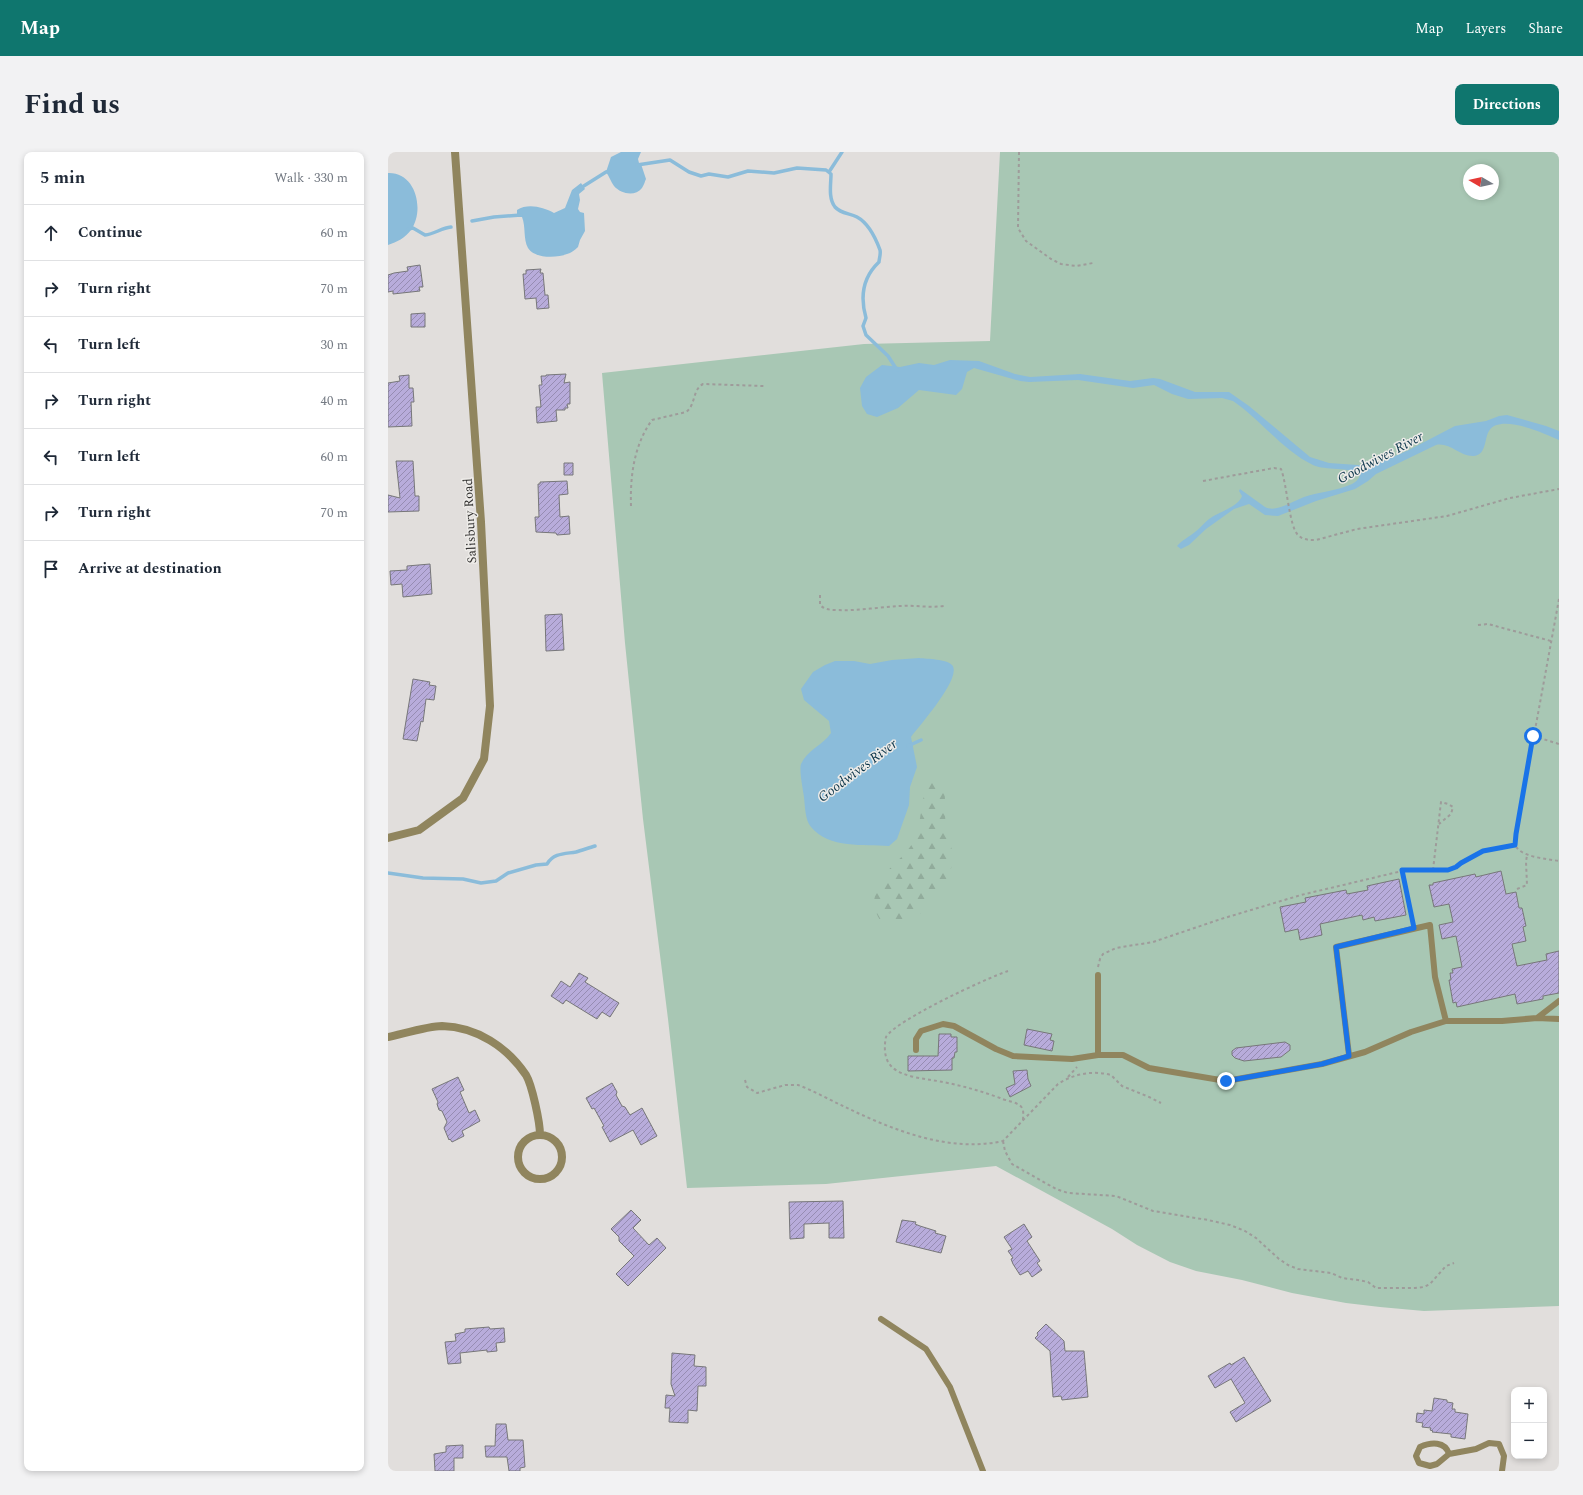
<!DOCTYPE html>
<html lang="en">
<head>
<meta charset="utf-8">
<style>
  body { margin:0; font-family:Spectral,serif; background:#f2f2f3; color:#1f2937 }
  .controls { position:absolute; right:12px; bottom:12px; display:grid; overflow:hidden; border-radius:8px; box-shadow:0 2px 6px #0003 }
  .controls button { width:36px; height:36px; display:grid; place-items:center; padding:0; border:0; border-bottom:1px solid #e0e1e3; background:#fff; color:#1f2937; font:20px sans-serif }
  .compass { position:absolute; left:1075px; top:12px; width:36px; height:36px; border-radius:50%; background:#fff; box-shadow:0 2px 6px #0003; rotate:279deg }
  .stop { position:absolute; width:12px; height:12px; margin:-9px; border:3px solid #1a73e8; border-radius:50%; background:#fff }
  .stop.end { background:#1a73e8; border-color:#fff; box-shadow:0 1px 4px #0008 }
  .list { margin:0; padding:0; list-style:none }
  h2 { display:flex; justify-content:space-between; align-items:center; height:52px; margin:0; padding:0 16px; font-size:17px }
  h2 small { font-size:13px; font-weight:400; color:#747a83 }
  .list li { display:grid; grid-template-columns:26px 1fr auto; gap:12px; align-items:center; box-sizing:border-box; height:56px; padding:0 16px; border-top:1px solid #e0e1e3 }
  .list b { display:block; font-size:15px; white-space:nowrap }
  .list em { font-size:13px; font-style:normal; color:#747a83 }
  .icon { flex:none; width:22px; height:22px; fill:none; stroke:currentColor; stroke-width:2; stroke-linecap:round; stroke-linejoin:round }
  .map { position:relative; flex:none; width:1171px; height:1319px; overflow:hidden; border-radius:8px }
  header { display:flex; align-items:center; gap:24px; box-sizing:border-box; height:56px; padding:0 20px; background:#0f766e; color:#fff }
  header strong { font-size:19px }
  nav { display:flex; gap:22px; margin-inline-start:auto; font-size:14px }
  .intro { display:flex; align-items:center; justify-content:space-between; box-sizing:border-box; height:96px; padding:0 24px }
  h1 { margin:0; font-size:28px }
  .button { padding:10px 18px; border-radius:8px; background:#0f766e; color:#fff; font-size:14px; font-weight:700 }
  main { display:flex; gap:24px; padding:0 24px }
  aside { flex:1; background:#fff; border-radius:8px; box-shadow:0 2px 6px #0003 }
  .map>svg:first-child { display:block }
  .green { fill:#a8c7b4; fill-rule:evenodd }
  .forest { fill:url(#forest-firs) }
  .water { fill:#8bbcda }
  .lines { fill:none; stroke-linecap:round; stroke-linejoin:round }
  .stream { stroke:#8bbcda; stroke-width:3.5 }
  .building { fill:url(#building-hatch); stroke:#777779 }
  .path { stroke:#9e9b9a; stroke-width:2; stroke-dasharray:3 3; stroke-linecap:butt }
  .lane { stroke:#90855e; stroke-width:6 }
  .street { stroke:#90855e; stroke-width:8 }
  .route { stroke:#1a73e8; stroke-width:5 }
  .labels { text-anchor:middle; stroke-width:3; stroke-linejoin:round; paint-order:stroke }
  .street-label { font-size:13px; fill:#31302f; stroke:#eeece9 }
  .water-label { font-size:14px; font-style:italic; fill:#0b354a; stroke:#eeece9 }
</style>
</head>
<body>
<header>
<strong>Map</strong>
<nav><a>Map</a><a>Layers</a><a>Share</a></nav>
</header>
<div class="intro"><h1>Find us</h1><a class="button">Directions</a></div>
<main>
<aside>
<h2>5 min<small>Walk · 330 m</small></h2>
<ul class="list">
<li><svg class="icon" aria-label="ahead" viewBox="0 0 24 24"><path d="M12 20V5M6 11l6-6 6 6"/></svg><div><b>Continue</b></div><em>60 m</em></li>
<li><svg class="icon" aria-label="right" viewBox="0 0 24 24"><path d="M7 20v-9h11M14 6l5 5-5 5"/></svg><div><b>Turn right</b></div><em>70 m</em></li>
<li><svg class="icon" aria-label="left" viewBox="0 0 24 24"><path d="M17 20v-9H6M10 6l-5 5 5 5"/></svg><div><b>Turn left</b></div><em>30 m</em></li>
<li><svg class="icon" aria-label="right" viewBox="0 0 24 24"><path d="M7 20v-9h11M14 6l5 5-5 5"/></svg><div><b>Turn right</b></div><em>40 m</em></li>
<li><svg class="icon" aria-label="left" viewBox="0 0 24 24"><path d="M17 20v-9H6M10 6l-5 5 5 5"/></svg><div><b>Turn left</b></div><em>60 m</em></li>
<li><svg class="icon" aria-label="right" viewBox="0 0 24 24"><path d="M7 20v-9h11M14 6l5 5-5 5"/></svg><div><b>Turn right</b></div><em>70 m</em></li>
<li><svg class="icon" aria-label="arrive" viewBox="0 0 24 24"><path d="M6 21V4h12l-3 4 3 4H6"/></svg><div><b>Arrive at destination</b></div></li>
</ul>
</aside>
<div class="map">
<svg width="1171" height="1319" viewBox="0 0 1171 1319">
  <defs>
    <pattern id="forest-firs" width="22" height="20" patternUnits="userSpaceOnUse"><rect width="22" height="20" fill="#a8c7b4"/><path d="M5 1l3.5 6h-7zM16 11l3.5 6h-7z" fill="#91ab9b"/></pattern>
    <pattern id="building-hatch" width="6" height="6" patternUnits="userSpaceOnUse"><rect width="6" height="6" fill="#b8acdb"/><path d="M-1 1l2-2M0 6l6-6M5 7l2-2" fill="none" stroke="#968cb2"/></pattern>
  </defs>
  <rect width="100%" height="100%" fill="#e1dedc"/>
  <path class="green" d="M612 0H1171V1154L1036 1159 992 1155 958 1151 904 1141 854 1128 808 1119 782 1110 749 1093 724 1077 608 1014 438 1032 299 1036 280 867 255 667 237 491 214 221 476 192 602 189ZM1081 18H1105V42H1081Z"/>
  <path class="forest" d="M545 625 554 628C559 644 556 660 558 677 559 686 565 696 565 706 565 724 540 762 523 767 513 770 502 769 492 768 486 759 485 748 488 738 494 719 514 708 524 692 536 672 530 643 545 625Z"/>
  <path class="water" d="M233 0H253L250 7 251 11 253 12 258 27C257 29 256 33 254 36 247 45 233 42 226 34 223 30 221 24 218 20L223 5Z
    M0 21C28 20 37 58 23 78 17 86 9 90 0 93Z
    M193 31 197 37 191 42 192 48 190 57 192 60 196 61 197 79 192 88 190 95C187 98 183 101 179 102 169 106 147 107 140 96 135 87 138 75 134 65H129V58C140 51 155 55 166 61L177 56 184 38Z
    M562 208 591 209 627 222 642 225 692 222 742 229 765 226 772 227 807 240H841L861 254 922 305 941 311 984 314 1021 298 1067 274 1098 269 1111 264 1119 263 1158 274 1171 279V288C1157 282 1112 261 1101 279 1096 287 1099 302 1086 304 1072 305 1062 290 1048 293L988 322 980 329 967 337 928 349 890 364 877 363 861 352 846 357 818 377 801 393 793 397 789 394C794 388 801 385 807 380 813 376 817 369 824 365 832 360 851 354 854 344L851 339 852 337 877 355C888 361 905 349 916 345 931 340 949 339 964 332 968 330 971 327 972 323 963 314 937 319 925 313 894 298 873 268 845 249L834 246 800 247 784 242 766 233 745 236 690 228 641 230 632 229 586 216 579 220 574 237 568 243 531 238 510 256 489 265 479 262 474 254 472 236 478 225 494 213 512 215 531 211 546 213Z
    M531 506C539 507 559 507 564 513 575 525 531 574 523 585L529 615 522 635 521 653 509 687 501 694C476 692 441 697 423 675 417 668 417 654 416 645 415 638 411 618 413 612 419 598 435 593 443 581L441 569 416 548 413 537 425 520 437 513 447 509H466L482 512 504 508Z"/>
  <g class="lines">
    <path class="stream" d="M249 13 282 8 301 20 313 24 321 22 340 25 360 19 386 21 409 16 438 18 443 22C443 32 440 46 447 55 453 62 462 61 469 65 480 71 488 87 492 98 493 102 491 107 491 110 474 126 472 145 478 166L475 174 478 183 500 204 509 218
      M441 20 454 0
      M191 37 218 20 222 19
      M84 69 106 65 133 63
      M20 77 25 76 37 83C47 82 53 76 63 75
      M520 594 533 588
      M0 721 35 726 75 727 93 731 108 729 120 721 148 713 159 712C166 701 176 702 188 700 194 698 201 696 207 694"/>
  </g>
  <path class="building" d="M32 113 35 135H31L32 139 5 142V139L0 140V123L6 121 20 119 19 115Z
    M153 117 152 121H155L157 143H160L161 156 149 157 148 146 137 147 135 122H138V118Z
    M37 161V175H23V162Z
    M178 222 176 231 182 230V252H179L180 256H177V258H168L169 269 149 271 148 255H153L151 233H154L153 224H158V223Z
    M21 223V236H25L26 250H23L24 274 0 275V231L12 229 11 224Z
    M8 309H25L27 344H31V359L0 360V343L12 346Z
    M176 311H185V323H176Z
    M179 329 180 342 171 343 172 365 181 364 182 382 169 383 168 381 148 380 147 365H151L150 332H152V330Z
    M42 412 44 442 15 445 14 432 3 433 2 419 19 418V414Z
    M174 462 176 498 158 499 157 463Z
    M25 527 42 530 41 533 48 534 46 548 38 547 35 570 33 569 29 589 15 587Z
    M1113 719 1118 742 1128 740 1131 756H1134L1138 774 1135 775 1138 789 1124 792 1129 814 1159 808 1158 802 1171 799V841L1155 844V847L1129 852 1127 842 1069 855 1068 850 1065 851 1061 828H1063L1062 821H1065L1064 817 1074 815 1068 784 1054 787 1051 773 1065 770 1061 752 1046 755 1041 733H1045V731L1087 722 1088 725Z
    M1011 727 1018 763 987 769 986 765 975 768 974 763 932 772 934 783 912 788 910 777 897 780 892 755 918 750 917 746 958 738 959 742 980 738 979 734Z
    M191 821 200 826 197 830 231 851 222 865 214 860 209 867 178 848 175 852 163 844 173 829 182 835Z
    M639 877 664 882 662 888 666 889 664 899 636 893Z
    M551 882H563V885H569V900H567L566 906H564V918L520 919V904H550Z
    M897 890 902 893V898L893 905 856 909 847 906 844 903V899L848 896Z
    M639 918 640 927 643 934 622 945 618 936 627 932 625 919Z
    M70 925 76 938 72 940 81 961 87 958 92 969 74 979 76 984 64 990 62 987 61 988 56 976 59 970 54 959 51 958 49 952 50 950 44 937Z
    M224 931 229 940 228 943 234 954 237 955 242 963 254 956 269 984 253 993 245 978 222 990 214 975 216 974 206 956 204 957 198 946Z
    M455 1049 456 1086H441V1071L416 1072V1086L402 1087 401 1050Z
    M243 1058 253 1068 245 1076 261 1093 269 1086 278 1096 240 1134 228 1122 246 1104 231 1089V1085L223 1077Z
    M514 1068 528 1070 527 1072 532 1074 548 1079 547 1081 558 1084 553 1101 508 1090Z
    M636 1072 644 1085 639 1089 652 1109 649 1111 654 1118 644 1125 640 1119 632 1123 625 1112 623 1107 625 1106 620 1099 624 1097 616 1085Z
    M658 1172 676 1189 677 1199H696L700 1245 674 1248 673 1244 665 1245 662 1199 647 1186 650 1183 649 1181Z
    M101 1175 102 1177 116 1176 117 1190 108 1191 109 1199 99 1200V1198L72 1201 73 1211 60 1212 57 1190 68 1189 67 1182 77 1180V1177Z
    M284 1201 307 1203 306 1214 318 1215V1234H310L309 1259 300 1258V1271L281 1270 282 1256H277L278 1243 287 1244 283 1232Z
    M856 1205 883 1249 848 1270 842 1260 857 1251 843 1227 827 1236 820 1224 842 1211 843 1213Z
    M1046 1246 1059 1248V1250L1065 1251 1064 1257H1067V1260L1080 1262 1077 1287 1063 1285V1282L1044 1280 1045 1279 1042 1278 1043 1276 1034 1275 1035 1271 1028 1270 1029 1261 1036 1262V1258L1044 1259Z
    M108 1272H118L120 1288H135L137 1315 132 1316V1319H121L119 1305H98L97 1294H107Z
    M75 1293V1306H66V1319H47L46 1302 58 1300V1294Z"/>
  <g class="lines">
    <path class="path" d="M631 0 630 76 638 89 663 107 673 112 688 114 705 111
      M815 329 886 316 893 317C899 332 901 374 910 383 915 388 921 388 928 388L969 377 1059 364 1122 346 1171 337
      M243 354C242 324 246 293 264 268L298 260C308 253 304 238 315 232L376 234
      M432 443V453C437 458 443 458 450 458 470 459 492 455 512 454 527 453 541 456 556 454
      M1171 447 1128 682C1128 685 1127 689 1127 692 1130 705 1160 707 1171 709
      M1090 473 1100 472 1163 489
      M1145 584 1171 592
      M1045 718 1053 650 1060 652 1065 655 1063 662 1051 672
      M1014 719 1024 769
      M1129 737 1139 733 1138 710 1139 703
      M710 815 712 807 715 802 728 796 765 790 833 767 913 743 1014 719 1020 717 1060 718 1068 715 1073 711 1095 699 1127 693
      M620 819C599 826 508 868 498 885 496 894 496 907 503 914 514 926 541 927 555 930 575 934 593 939 612 946 618 949 631 950 634 956 636 959 635 964 635 968
      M680 925 689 915
      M357 928 359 935 369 941 397 933H410C426 939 442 948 457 955 505 978 561 1001 615 989L670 932C685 922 705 918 723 923L734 934 761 945 773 951
      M615 989 617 999 624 1012 668 1037 680 1041 728 1044 765 1059 820 1068 842 1073 857 1079 868 1086 891 1107 900 1113 910 1117 943 1121 954 1126 970 1128 980 1130 988 1136H1027L1036 1135 1042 1132 1058 1114 1066 1111"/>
    <path class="lane" d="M1149 866 1171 849
      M528 898V887L533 879 555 872 566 874 608 897 625 904 684 907 710 903H735L761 916 838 929 934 912 977 900 1023 880 1058 869H1114L1149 866 1171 867
      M710 903V823
      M961 903 948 795 1042 773 1047 825 1058 869
      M493 1167 538 1197 562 1235 595 1319
      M1061 1302C1057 1289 1043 1290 1032 1295L1028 1304 1031 1311 1042 1314 1049 1312 1061 1302 1088 1297 1101 1291 1111 1292 1116 1304 1114 1319"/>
    <path class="street" d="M0 686 31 678 75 646 96 607 102 554 93 370 67 0
      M0 885C14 882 41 874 54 874 89 875 119 895 138 923 144 933 152 970 152 983
      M130 1005a22 22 0 1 1 44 0a22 22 0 1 1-44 0Z"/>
  </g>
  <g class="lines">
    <path class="route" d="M838 929 934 912 961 904 948 795 1026 776 1014 718H1060L1068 715 1073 711 1095 699 1127 693 1128 682 1145 584"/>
  </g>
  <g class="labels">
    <g class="street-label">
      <text transform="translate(81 369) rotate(-93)" y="5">Salisbury Road</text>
    </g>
    <g class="water-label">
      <text transform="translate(992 305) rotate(-28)" y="5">Goodwives River</text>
      <text transform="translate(469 618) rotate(-37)" y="5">Goodwives River</text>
    </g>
  </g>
</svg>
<div class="controls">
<button>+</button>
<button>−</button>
</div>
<svg class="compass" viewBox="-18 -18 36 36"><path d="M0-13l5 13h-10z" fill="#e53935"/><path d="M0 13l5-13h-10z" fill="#747a83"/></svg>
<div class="stop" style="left:1145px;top:584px"></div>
<div class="stop end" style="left:838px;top:929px"></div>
</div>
</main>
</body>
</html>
